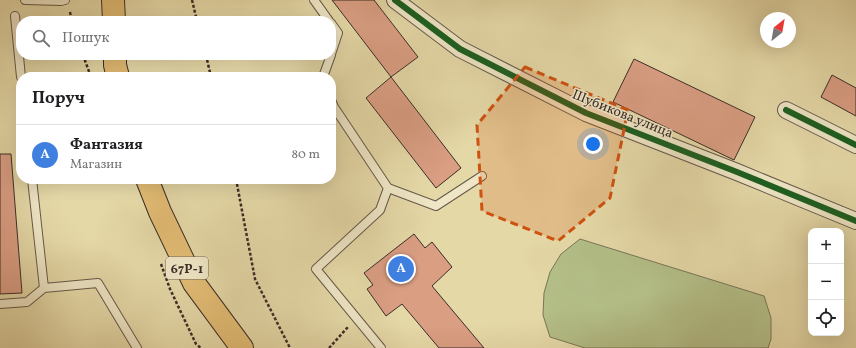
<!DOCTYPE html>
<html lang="uk">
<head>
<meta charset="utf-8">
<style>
  body { margin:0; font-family:Vollkorn,serif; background:#f6f6f6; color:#202124 }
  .controls { position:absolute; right:12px; bottom:12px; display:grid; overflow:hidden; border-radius:8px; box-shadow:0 4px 16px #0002 }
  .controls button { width:36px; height:36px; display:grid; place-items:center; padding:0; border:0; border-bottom:1px solid #e0e0e0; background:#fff; color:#202124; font:20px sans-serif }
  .compass { position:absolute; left:760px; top:12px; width:36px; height:36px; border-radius:50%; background:#fff; box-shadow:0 4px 16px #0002; rotate:31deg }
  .you { position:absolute; left:593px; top:144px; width:14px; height:14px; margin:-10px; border:3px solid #fff; border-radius:50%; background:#1a73e8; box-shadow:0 0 0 6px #1a73e833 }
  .badge { display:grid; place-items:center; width:26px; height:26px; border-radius:50%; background:#ea580c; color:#fff; font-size:13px; font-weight:700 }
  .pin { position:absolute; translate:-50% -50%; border:2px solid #fff; box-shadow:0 1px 4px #0006 }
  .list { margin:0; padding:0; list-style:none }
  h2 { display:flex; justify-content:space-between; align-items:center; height:52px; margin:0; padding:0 16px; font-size:17px }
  h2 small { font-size:13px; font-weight:400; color:#757577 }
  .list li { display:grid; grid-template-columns:26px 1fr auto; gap:12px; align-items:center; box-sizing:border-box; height:60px; padding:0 16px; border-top:1px solid #e0e0e0 }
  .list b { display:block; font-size:15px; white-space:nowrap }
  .list p { margin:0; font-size:13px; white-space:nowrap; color:#757577 }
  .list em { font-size:13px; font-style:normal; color:#757577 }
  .icon { flex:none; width:22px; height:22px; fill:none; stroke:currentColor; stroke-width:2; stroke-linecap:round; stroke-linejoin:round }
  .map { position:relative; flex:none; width:856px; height:348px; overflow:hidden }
  .search { position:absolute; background:#fff; box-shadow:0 4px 16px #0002; left:16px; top:16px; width:320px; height:44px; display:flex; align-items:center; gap:10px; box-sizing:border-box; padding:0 14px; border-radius:16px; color:#757577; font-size:15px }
  .panel { position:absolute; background:#fff; box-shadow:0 4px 16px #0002; left:16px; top:72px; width:320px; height:112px; border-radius:16px }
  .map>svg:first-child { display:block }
  .grass { fill:#b4bf88; stroke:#787658 }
  .building { fill:#da9e83; stroke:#3b2d28 }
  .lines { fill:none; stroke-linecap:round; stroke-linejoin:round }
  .lane-casing { stroke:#665848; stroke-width:10 }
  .street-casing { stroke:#665848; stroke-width:18 }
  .primary-casing { stroke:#3b2d28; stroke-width:24 }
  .path { stroke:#3b2d28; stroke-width:2.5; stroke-dasharray:3 2; stroke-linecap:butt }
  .lane { stroke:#eee6c6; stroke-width:8 }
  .street { stroke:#eee6c6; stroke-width:16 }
  .primary { stroke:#e2bc74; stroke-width:22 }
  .cycleway-casing { stroke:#eee6c6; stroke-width:8 }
  .cycleway { stroke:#1b5e20; stroke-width:6 }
  .marked { fill:#ce5210; fill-opacity:0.2; stroke:#ce5210; stroke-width:3; stroke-dasharray:8 5; stroke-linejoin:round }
  .labels { text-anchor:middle; stroke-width:3; stroke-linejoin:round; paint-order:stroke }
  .shield { fill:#eee6c6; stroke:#716457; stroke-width:1 }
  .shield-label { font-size:13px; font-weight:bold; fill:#3b2d28 }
  .street-label { font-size:14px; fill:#3b2d28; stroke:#eee6c6 }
</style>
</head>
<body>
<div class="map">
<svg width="856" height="348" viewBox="0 0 856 348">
  <rect width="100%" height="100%" fill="#e5d8a7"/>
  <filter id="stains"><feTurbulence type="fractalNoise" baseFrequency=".005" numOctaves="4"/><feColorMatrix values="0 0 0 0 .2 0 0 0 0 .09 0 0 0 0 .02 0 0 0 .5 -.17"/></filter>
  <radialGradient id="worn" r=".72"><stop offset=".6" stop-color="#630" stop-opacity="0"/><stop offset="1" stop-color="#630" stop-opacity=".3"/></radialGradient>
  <path class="grass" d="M580 239 764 296 771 318V339L768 348H585L550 337 543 315 544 293 550 272 561 254Z"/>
  <path class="building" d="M332 0H374L418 57 391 77Z
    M634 59 755 117 734 160 613 102Z
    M832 75 856 88V116L821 97Z
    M391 77 461 168 436 188 366 98Z
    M0 154H11L22 293 0 294Z
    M414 234 425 248 432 242 452 267 432 286 484 348H439L402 304 386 316 367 289 373 285 364 273Z"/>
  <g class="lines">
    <g class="lane-casing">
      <path id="lane" d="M25 0 61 1 65 0
        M314 0 329 21
        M15 16 21 77
        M331 23 338 33 331 54
        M323 77 331 55
        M331 100 334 107 388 188 380 210 316 269 381 348
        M388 188 436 206 482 176
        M44 288 98 283 137 348
        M0 304 27 302 44 288 32 179"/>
    </g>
    <g class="street-casing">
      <path id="street" d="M395 0 460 49 586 113 737 172 856 221
        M786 110 856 145"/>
    </g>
    <g class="primary-casing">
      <path id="primary" d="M113 0 114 21
        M115 55V65L118 77
        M147 179 160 212 194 283 242 348"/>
    </g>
    <path class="path" d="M192 0 197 21
      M70 12 72 21
      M83 55 91 77
      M206 55 211 77
      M236 179 255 279 290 348
      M161 264 170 289 196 344 201 348
      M329 348 348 327"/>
    <use href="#lane" class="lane"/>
    <use href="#street" class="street"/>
    <use href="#primary" class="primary"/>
    <g class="cycleway-casing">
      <path id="cycleway" d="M395 0 460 49 586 113 737 172 856 221
        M786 110 856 145"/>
    </g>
    <use href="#cycleway" class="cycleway"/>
  </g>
  <path class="marked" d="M525 67 628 110 610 198 558 241 482 211 477 125Z"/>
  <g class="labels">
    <rect class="shield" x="166" y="257" width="42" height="22" rx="3"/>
    <g class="shield-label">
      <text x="187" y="273">67Р-1</text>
    </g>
    <g class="street-label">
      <text transform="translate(623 113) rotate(22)" y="5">Шубикова улица</text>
    </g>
  </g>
  <rect width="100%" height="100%" filter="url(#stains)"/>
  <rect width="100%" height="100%" fill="url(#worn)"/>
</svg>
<div class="controls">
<button>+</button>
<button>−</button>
<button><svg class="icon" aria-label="locate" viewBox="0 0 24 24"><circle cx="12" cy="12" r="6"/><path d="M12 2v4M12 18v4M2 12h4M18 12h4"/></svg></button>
</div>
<svg class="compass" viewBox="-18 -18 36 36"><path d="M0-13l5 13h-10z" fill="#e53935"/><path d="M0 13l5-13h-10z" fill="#757577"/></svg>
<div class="you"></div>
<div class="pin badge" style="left:401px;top:269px;background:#3f7fe0">A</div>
<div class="search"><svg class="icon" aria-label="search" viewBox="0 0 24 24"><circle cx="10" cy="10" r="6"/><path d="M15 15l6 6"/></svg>Пошук</div>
<section class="panel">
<h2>Поруч<small></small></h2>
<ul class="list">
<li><span class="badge" style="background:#3f7fe0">A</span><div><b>Фантазия</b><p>Магазин</p></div><em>80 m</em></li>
</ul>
</section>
</div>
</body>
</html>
